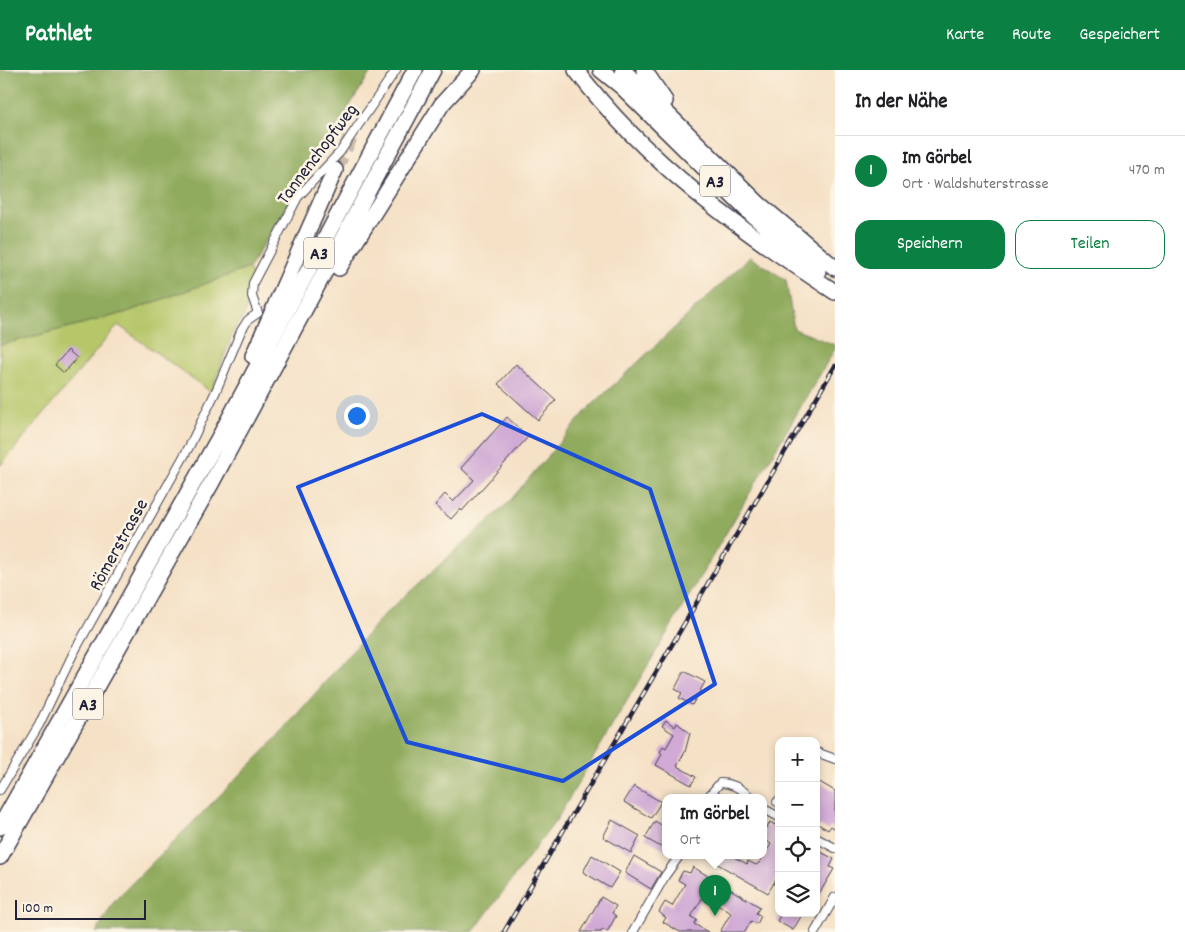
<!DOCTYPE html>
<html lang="de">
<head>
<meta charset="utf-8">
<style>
  body { margin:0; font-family:Dekko,sans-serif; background:#f6f6f6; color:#202124 }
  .controls { position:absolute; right:15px; bottom:15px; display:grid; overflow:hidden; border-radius:10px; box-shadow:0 2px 8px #0003 }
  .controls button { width:45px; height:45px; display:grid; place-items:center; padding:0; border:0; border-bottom:1px solid #e0e0e0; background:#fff; color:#202124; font:25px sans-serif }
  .scale { position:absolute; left:15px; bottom:12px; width:131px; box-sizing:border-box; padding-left:5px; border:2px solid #22223b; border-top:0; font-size:14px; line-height:18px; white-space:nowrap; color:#22223b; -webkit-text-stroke:4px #fcf5e5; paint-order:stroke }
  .you { position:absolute; left:356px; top:345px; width:18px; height:18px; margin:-12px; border:4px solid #fff; border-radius:50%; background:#1a73e8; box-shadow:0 0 0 8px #1a73e833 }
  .badge { display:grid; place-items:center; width:32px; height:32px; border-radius:50%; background:#0b8043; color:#fff; font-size:16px; font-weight:700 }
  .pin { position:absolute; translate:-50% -41px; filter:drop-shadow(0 1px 2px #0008) }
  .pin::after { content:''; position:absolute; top:26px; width:18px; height:15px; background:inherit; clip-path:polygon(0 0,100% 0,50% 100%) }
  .popup { position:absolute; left:662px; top:724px; width:105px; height:65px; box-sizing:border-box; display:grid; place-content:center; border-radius:10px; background:#fff; filter:drop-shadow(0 1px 4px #0005); font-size:16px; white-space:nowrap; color:#757577 }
  .popup b { font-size:19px; color:#202124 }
  .popup::after { content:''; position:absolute; left:50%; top:100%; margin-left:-10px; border:10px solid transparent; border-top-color:#fff }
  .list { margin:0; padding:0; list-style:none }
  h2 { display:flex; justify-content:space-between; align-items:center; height:65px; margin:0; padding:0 20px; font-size:21px }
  h2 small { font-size:16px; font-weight:400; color:#757577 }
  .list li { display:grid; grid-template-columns:32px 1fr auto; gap:15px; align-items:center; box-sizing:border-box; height:70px; padding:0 20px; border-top:1px solid #e0e0e0 }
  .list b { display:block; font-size:19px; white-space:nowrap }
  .list p { margin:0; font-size:16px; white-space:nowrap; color:#757577 }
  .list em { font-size:16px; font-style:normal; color:#757577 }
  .actions { display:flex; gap:10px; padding:15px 20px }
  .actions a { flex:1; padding:11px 0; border:1px solid #0b8043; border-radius:15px; text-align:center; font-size:18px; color:#0b8043 }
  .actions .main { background:#0b8043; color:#fff }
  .icon { flex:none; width:28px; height:28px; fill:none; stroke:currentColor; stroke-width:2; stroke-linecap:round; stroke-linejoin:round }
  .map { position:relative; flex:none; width:835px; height:862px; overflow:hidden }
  header { display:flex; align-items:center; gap:30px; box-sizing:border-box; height:70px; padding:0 25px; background:#0b8043; color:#fff }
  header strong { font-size:24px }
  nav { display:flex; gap:28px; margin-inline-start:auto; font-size:18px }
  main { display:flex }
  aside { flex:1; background:#fff }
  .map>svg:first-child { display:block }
  .green { fill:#b6c669; stroke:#6c7452 }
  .forest { fill:#90ab5d; stroke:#59664c }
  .building { fill:#d0aad5 }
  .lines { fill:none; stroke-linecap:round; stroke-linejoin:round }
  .highway-tunnel { stroke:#cbbbaa; stroke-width:15; stroke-dasharray:15 8; stroke-linecap:butt }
  .street-casing { stroke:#423f50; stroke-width:10 }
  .highway-casing { stroke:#423f50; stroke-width:18 }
  .street { stroke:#fff; stroke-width:8 }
  .highway { stroke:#fff; stroke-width:15 }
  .rail-casing { stroke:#22223b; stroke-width:4.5 }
  .rail { stroke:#fcf5e5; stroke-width:2.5; stroke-dasharray:8; stroke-linecap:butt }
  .marked { fill:none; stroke:#1d4ed8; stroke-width:4; stroke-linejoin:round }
  .labels { text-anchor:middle; stroke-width:5; stroke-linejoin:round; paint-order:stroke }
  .shield { fill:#fcf5e5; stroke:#63616e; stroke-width:1 }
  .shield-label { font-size:18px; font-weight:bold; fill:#22223b }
  .street-label { font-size:19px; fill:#22223b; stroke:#fcf5e5 }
</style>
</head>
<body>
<header>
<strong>Pathlet</strong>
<nav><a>Karte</a><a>Route</a><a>Gespeichert</a></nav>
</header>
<main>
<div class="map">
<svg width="835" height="862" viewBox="0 0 835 862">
  <rect width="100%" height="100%" fill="#fcf5e5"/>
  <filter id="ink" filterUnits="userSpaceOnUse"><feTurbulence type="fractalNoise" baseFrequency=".02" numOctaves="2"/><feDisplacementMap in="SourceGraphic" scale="10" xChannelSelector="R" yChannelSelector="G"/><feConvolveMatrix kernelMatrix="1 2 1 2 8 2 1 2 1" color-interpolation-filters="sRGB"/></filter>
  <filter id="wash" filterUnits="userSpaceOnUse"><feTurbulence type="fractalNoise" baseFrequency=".0096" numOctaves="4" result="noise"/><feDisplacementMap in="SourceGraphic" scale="20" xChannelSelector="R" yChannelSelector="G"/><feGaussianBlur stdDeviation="1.12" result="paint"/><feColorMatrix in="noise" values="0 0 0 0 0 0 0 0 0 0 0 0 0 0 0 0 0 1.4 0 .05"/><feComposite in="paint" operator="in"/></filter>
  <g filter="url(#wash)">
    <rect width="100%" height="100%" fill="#f5e1c6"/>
    <path class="green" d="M249 198 252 206 245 244 233 262 211 322 118 255 0 396V275L124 243Z"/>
    <path class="forest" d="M0 0H372L249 198 124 243 0 275Z
      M750 187 786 210 794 259 835 275V279L557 749 473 862H96L115 830 270 675 383 546 508 433 587 340Z"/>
    <g id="blocks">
      <path class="building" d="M68 280 77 288 64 303 55 295Z
        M516 294 556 330 538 350 498 314Z
        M507 347 528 367 462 441 460 439 451 449 435 435 445 424 453 432 474 410 461 398Z
        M684 601 705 612 692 635 679 628 682 623 675 619Z
        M666 650 675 657 677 653 690 663 685 682 677 696 696 707 691 715 656 695 662 684 660 682 663 676 666 678 674 664 662 656Z
        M816 710 835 721V759L831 756 828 760 816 753 819 749 816 748Z
        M634 716 661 732 651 748 624 732Z
        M612 750 640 766 631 783 603 767Z
        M655 751 666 758V780L645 768Z
        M770 752 779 757V804L768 823 702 785H735L734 787 747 794 748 791 756 795 760 792 771 774 764 769V756L767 758Z
        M819 781 834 789 830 797 834 799 816 829V785Z
        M592 785 620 802 610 818 583 802Z
        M634 786 661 802 651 819 625 803Z
        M693 797 760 837 756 843 761 846 757 854 751 851 745 862H720L731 843 704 825 691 847 697 850 694 854 708 862H680L663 852 666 848 659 842 665 832 672 836 685 814 678 810 683 801 690 803Z
        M601 827 616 836 612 843 616 846 607 862 603 859 601 862H581Z
        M782 843H803L793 860 777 851Z"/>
    </g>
  </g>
  <g filter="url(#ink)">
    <use href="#blocks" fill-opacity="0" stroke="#423f50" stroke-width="1"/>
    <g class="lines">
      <path class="highway-tunnel" d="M335 100 350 68"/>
      <g class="street-casing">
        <path id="street" d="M816 682 835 689
          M0 720 39 655 73 584 189 377 216 321 241 261 248 250 258 243 252 226 253 213 298 127 340 82 396 0
          M708 727 720 713C732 713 741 718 750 727
          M777 732 779 730
          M764 739 779 747
          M816 768 835 778
          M633 862 665 806 680 785
          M815 862 835 827"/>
      </g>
      <g class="highway-casing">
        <path id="highway" d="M576 0C646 93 739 159 835 222
          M601 0 622 17 751 144 818 201
          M623 0 759 134 835 198
          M644 0 665 31
          M339 198 442 34 473 0
          M253 286 335 100
          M0 757 221 364 415 0
          M0 787 212 412 433 0"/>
      </g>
      <use href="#street" class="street"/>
      <use href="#highway" class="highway"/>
      <g class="rail-casing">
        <path id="rail" d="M504 862 835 296"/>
      </g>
      <use href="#rail" class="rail"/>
    </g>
  </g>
  <path class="marked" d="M482 344 650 419 715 614 563 711 407 672 298 417Z"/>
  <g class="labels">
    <g class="shield">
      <rect x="700" y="95.5" width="30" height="31" rx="4"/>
      <rect x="304" y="167.5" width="30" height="31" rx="4"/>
      <rect x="73" y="618.5" width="30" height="31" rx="4"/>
    </g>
    <g class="shield-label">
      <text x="715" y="117">A3</text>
      <text x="319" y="189">A3</text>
      <text x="88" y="640">A3</text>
    </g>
    <g class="street-label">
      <text transform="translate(316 83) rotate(-53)" y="7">Tannenchopfweg</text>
      <text transform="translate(117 474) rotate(-61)" y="7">Römerstrasse</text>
    </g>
  </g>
</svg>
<div class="controls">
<button>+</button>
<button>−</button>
<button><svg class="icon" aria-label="locate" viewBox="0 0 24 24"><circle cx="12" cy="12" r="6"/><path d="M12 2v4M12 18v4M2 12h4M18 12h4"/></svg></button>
<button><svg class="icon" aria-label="layers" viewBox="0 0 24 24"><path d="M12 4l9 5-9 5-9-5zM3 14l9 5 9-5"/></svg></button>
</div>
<div class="scale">100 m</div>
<div class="you"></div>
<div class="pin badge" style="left:715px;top:846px">1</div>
<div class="popup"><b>Im Görbel</b>Ort</div>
</div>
<aside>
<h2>In der Nähe<small></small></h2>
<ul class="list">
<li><span class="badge">1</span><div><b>Im Görbel</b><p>Ort · Waldshuterstrasse</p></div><em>470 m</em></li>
</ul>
<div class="actions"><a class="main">Speichern</a><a>Teilen</a></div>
</aside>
</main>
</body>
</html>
